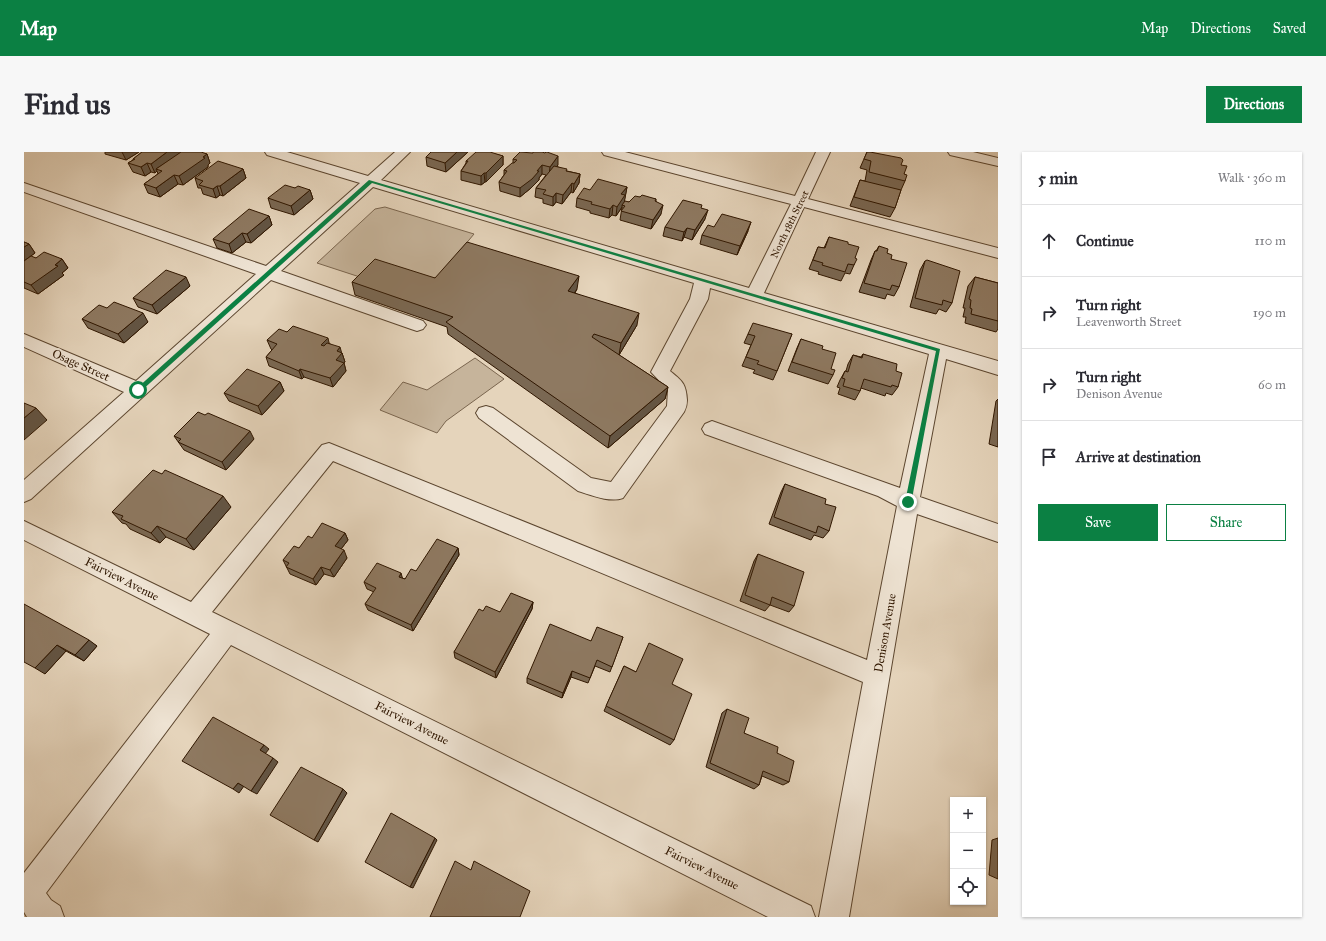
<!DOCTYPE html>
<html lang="en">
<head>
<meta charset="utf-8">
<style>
  body { margin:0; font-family:"IM FELL Great Primer",serif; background:#f7f7f7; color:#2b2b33 }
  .controls { position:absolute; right:12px; bottom:12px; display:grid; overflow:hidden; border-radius:0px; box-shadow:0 1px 3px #0004 }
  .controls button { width:36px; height:36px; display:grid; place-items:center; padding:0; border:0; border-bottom:1px solid #e1e1e2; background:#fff; color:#2b2b33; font:20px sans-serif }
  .stop { position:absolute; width:12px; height:12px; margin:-9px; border:3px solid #0b8043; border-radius:50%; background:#fff }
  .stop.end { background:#0b8043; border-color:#fff; box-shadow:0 1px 4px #0008 }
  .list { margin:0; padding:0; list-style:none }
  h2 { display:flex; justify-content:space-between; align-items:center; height:52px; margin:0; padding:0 16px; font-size:17px }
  h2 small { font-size:13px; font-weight:400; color:#7c7c81 }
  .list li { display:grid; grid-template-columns:26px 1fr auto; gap:12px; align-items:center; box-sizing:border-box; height:72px; padding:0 16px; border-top:1px solid #e1e1e2 }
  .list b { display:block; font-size:15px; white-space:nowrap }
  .list p { margin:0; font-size:13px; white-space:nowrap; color:#7c7c81 }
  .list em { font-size:13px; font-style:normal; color:#7c7c81 }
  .actions { display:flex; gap:8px; padding:12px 16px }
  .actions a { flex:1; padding:9px 0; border:1px solid #0b8043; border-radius:0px; text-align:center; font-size:14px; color:#0b8043 }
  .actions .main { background:#0b8043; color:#fff }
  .icon { flex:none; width:22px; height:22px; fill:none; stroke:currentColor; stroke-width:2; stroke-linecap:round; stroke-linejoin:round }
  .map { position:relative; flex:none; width:974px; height:765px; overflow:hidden; border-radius:0px }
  header { display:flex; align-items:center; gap:24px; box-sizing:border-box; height:56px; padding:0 20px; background:#0b8043; color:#fff }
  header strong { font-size:19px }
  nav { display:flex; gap:22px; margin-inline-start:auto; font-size:14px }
  .intro { display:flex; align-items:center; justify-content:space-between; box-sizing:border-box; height:96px; padding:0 24px }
  h1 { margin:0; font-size:28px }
  .button { padding:10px 18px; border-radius:0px; background:#0b8043; color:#fff; font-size:14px; font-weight:700 }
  main { display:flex; gap:24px; padding:0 24px }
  aside { flex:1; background:#fff; border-radius:0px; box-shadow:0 1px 3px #0004 }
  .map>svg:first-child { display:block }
  .green { fill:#c6b49b; stroke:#7a654e }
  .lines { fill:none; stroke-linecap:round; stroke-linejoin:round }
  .minor-casing { stroke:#5c462f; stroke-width:2 }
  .minor { fill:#eee3d3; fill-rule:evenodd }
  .wall { fill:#7a6853; stroke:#2f1600 }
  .shaded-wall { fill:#635544; stroke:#2f1600 }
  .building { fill:#8e7961; stroke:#2f1600 }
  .route { fill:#0b8043 }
  .labels { text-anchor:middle; stroke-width:4; stroke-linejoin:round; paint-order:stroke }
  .far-street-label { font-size:10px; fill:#2f1600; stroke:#eee3d3 }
  .street-label { font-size:12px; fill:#2f1600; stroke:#eee3d3 }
</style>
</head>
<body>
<header>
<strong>Map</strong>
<nav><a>Map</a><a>Directions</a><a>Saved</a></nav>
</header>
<div class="intro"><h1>Find us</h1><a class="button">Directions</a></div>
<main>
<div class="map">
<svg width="974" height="765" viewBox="0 0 974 765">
  <rect width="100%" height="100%" fill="#e5d4bb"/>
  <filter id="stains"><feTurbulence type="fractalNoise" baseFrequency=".005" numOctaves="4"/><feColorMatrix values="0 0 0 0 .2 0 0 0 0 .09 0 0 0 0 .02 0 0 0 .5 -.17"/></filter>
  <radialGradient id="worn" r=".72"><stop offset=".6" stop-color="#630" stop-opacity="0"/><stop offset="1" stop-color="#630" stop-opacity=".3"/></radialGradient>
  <path class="green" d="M361 55 450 82 435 100 413 139 345 128 293 111 351 57Z
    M451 206 480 227 422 269 413 281 356 258 379 230 403 238Z"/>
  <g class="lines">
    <g class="minor-casing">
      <path id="minor" d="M241 0H263L344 24 371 0H386L357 28 725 136 767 52 580 3 578 0H601L771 44 792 0H806L784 47 974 96V106L780 55 740 141 974 209V223L922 207 896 345 974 372V390L893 362 825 765H795L839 530 309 309 188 460 787 754 791 765H744L207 493 22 741 27 748 36 754 40 765H3L0 760V721L186 482 0 388V369L167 450 298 293 305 291 843 508 873 354 854 344 681 282 678 277 681 272 688 269 876 336 905 202 686 136 684 147 646 219C658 229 662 231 663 248 663 253 662 256 660 260L599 346C586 351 567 343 554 339L455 266 452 261 455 256 462 254 469 256 567 326 587 330 643 254 644 238 627 220 666 147 670 131 349 35 257 119 399 169 402 173 399 177 393 179 387 177 247 128 7 347 0 350V328L100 240 0 195V182L112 229 232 122 0 40V31L242 114 336 31 243 3Z
        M924 0H949L974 6V14L926 3Z"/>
    </g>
    <use href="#minor" class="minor"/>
  </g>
  <path class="wall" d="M81 0H115L102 8 81 2Z
    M118 0H156L183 2 186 11 184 13V15L159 33 154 32 136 45 124 41 120 32 134 22 133 19 131 21 127 20 121 24 109 20 104 11 109 8V7Z
    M407 0H444L422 20 403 14 402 5Z
    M843 0 877 13 880 22 881 29 877 38 871 56 866 65 826 54 836 28 841 29 843 18 836 16Z
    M471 2 479 4V13L462 30H461L457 33 437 28V19L442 11V9Z
    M489 7 534 13 532 14 543 19 556 22 555 31 549 41 547 40 538 52 532 50 529 54 519 51V47L511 45 512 36 522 23 518 22 515 26V28L507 36 496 45 476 39 475 30 480 23V18L489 11Z
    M219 17 222 26 199 44 196 43 192 46 179 42 177 36H174L171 26Z
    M603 35 600 50H605L616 45 632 47V49L637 62 627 77 596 68 598 55 592 64 588 63 585 66 566 61V59L552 55 553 46 566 38Z
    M271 36 286 38 289 47 270 63 247 56 244 46Z
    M677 56 681 67 668 88 660 85 658 89 639 84 641 75Z
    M245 64 248 73 227 91 222 90 208 101 193 96 189 87Z
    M690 75 724 79 713 103 676 92 678 83Z
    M805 85 824 92 831 106 830 113 826 122 821 121 817 129 794 122 795 120 785 117 794 95 800 96Z
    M0 90 5 92 11 101 4 106 38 107 44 116 38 121 40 123 14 142 0 136Z
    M855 94 863 101 867 107 875 135 870 144 863 142 861 147 835 140 847 108 851 99H852Z
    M901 109 928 151 922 160 915 157 912 162 886 155 896 118Z
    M951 125 974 131V177L972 180 941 171 942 165H939L941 156H939L944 134Z
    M411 126 553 137 551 141 613 173 595 203 644 235 641 247 584 296 424 182 423 175 331 143 328 130Z
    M166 134 133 162 114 155 109 146Z
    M58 167 124 170 100 191 64 176Z
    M263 180 305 191 318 201 321 210 320 211 322 219 309 235 280 225 278 227 245 214 242 205 248 198 247 197 243 188Z
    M724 182H768L753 219 749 228 729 221 731 218 718 214 727 193 720 191Z
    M777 187 798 197 809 223 804 232 764 219 773 196Z
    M839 202 872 219 874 235 868 243 862 241 861 244 837 236 836 239 831 248 814 242 816 236 813 235 816 228 821 219H822L824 212 829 203 837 205Z
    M256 230 260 239 238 263 205 249 200 241Z
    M974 247V295L965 292 972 249Z
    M150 284 230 287 202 318 160 298Z
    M761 332 801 352 805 379 799 386 790 383 787 388 745 372 757 340Z
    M207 355 170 398 142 385 136 391 106 377 102 372 98 371 88 360Z
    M321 381 324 388 317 397 323 406 310 425 300 422 292 433 266 422 259 408 275 396 288 386Z
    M434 396 435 403 389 479 344 458 341 452 350 440 343 437 340 430 378 426 381 427 392 419Z
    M734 402 770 454 765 460 746 453 741 459 716 449 730 409Z
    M509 450 508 457 472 526 431 506 430 500 459 459 476 460Z
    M0 453 73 494 60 509 42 499 21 522Z
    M599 485 586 520 571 514 564 531 547 525 538 546 503 531V526L567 489Z
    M600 514 612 520 648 532 650 588 646 593 580 559Z
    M703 557 720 581 753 601 765 630 759 633 738 624 735 633 730 637 682 615 698 561Z
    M974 686V727L965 723 968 688Z"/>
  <path class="shaded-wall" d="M98 0H115L102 8Z
    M143 0H156L157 1 132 17 133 19 131 21 127 12Z
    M433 0H444L422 20 421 11Z
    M183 2 186 11 184 13V15L159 33 155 24Z
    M479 4V13L462 30V21Z
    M534 4V13L525 24 526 15Z
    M123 11 127 20 121 24 117 15Z
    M518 13V22L515 26V28L507 36 496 45V36Z
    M219 17 222 26 199 44 196 34Z
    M460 21 461 30 457 33V24Z
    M556 22 555 31 549 41 550 32Z
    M150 23 154 32 136 45 132 36Z
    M548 31 547 40 538 52 539 43Z
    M193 34 196 43 192 46 189 37Z
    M603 35 600 52 598 53V55L592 64 593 55 597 42Z
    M286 38 289 47 270 63 267 54Z
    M532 41V50L529 54V45Z
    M589 53 588 63 585 66 586 57Z
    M639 53 637 62 627 77 629 68Z
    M684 58 681 67 668 88 671 78Z
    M245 64 248 73 227 91 223 82Z
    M727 70 724 79 713 103 716 94Z
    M663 76 660 85 658 89 660 80Z
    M218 81 222 90 208 101 205 92Z
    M5 92 11 101 0 109V95Z
    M38 107 44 116 38 121 40 123 14 142 7 133 31 113Z
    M555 124 553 137 543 152 544 139Z
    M162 125 166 134 133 162 128 153Z
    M119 161 124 170 100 191 94 182Z
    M615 161 613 173 595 203 597 191Z
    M304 186 306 195 300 202 297 193Z
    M316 195 318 202V201L321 210 320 211 322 219 309 235 306 226 312 208 313 199Z
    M276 217 280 225 278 227 275 219Z
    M256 230 260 239 238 263 234 254Z
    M644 235 641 247 584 296 586 284Z
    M12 256 23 268 0 288V266Z
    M226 279 230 287 202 318 198 310Z
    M199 344 207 355 170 398 162 387Z
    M133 374 142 385 136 391 127 381Z
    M321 381 324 388 314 401 311 394Z
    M434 396 435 403 389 479 387 473Z
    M320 398 323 406 310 425 306 418Z
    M297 415 300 422 292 433 289 427Z
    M377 421 379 428 375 425Z
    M509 450 508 457 472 526 471 520Z
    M65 488 73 494 60 509 51 503Z
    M33 493 42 499 21 522 11 516Z
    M548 519 547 525 538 546 539 541Z
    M240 593 245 597 241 602 236 598Z
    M249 606 254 610 233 642 227 639Z
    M214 631 220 634 215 641 209 637Z
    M319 637 323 641 294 690 290 688Z
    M411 686 413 688 389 736 386 735Z"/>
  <path class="building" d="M118 0H143L127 12 123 11 117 15 104 11 111 7H109Z
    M157 0H177L183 2 179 5 181 6 155 24 150 23 132 36 120 32 138 19 132 17Z
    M407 0H433L421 11 402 5Z
    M452 0H466L479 4 462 21H460L457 24 437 19 444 9H442Z
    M496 0 509 1V0H518L521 1 522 0H523L534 4 526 15 518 13 513 19H515L508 27 496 36 475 30 483 19 480 18 488 11H490L493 8 489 7Z
    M843 0H846L877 6 879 8 877 13 883 14 880 22 883 23 881 29 845 20 847 9 840 7Z
    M194 9 219 17 196 34H193L189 37 175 33 179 29 171 26Z
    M530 14 543 17 542 19 556 22 550 32 548 31 539 43 532 41 529 45 519 42 522 38 512 36Z
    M574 27 603 35 597 42 601 43 593 55 589 53 586 57 567 52 568 50 553 46 560 36 566 38Z
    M836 28 877 38 871 56 830 45Z
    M261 33 271 36 274 34 286 38 267 54 244 46Z
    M618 43 632 47 631 49 639 53 629 68 597 59 601 54 598 53 601 49 605 50 611 44 616 45Z
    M659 48 678 53 677 56 684 58 671 78 663 76 660 80 641 75Z
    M225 57 245 64 223 82 218 81 205 92 189 87Z
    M698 62 727 70 716 94 678 83 684 73 690 75Z
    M805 85 824 90V92L835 95 831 106 833 107 830 113 824 112 821 120 798 113 799 111 789 108 794 95 801 96Z
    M0 90 5 92 0 95Z
    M443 90 555 124 544 139 615 161 597 191 570 182 568 185 644 235 586 284 422 170 429 165 328 130 351 107 411 126Z
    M855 94 864 97 863 101 868 103 867 107 883 111 875 135 868 133 866 138 840 131 851 99H853Z
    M20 100 38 107 31 113 34 114 7 133 0 130V109L7 104 12 106Z
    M903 108 936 119 928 151 919 148 918 153 891 146 901 109Z
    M142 118 162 125 128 153 109 146Z
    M951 125 974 131V169L947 162 948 157 946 156 947 148 945 147Z
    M90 150 119 161 94 182 58 167 75 153 83 156Z
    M729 171 768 182 753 219 733 212 735 209 722 205 731 184 724 182Z
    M269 174 304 186 297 193 300 194 303 191 316 195 313 199 318 201 312 208 320 211 306 226 276 217 275 219 242 205 253 192 243 188 255 177 263 180Z
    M777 187 799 194 798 197 812 201 807 217 811 218 809 223 768 210Z
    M839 202 873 212 872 219 878 221 874 235 868 233 867 235 840 227 836 239 819 234 821 227 818 226 821 219 824 220 829 203 838 206Z
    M223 217 256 230 234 254 200 241Z
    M0 251 12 256 0 266Z
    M174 260 181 263 184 261 226 279 198 310 154 290 157 287 150 284Z
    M129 318 138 322 141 318 199 344 162 387 133 374 127 381 97 367 99 364 88 360Z
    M761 332 802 347 801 352 812 355 805 379 794 374 792 381 750 365Z
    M298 371 321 381 311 394 320 398 306 418 297 415 289 427 262 415 265 411 259 408 270 394 275 396 284 384 288 386Z
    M413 387 434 396 387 473 341 452 352 436 340 430 353 411 377 421 375 425 381 427 387 417 392 419Z
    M734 402 780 420 770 454 748 445 746 453 721 443Z
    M487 441 509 450 471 520 430 500 455 457 459 459 462 454 476 460Z
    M0 452 65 488 51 503 33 493 11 516 0 510Z
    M526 472 567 489 573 475 599 485 588 515 573 508 566 526 548 519 539 541 503 526Z
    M625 491 659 507 648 532 668 542 650 588 582 554 600 514 612 520Z
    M703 557 725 566 720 581 754 595 753 601 770 609 765 630 739 619 735 633 686 611Z
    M189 565 240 593 236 598 249 606 227 639 214 631 209 637 158 609Z
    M277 615 319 637 290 688 246 663Z
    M367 661 411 686 386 735 341 710Z
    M431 709 447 718 450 709 506 739 496 765H406Z"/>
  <path class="route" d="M345 28 916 197 887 352H884L881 350 912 199 348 31 116 240H112V237Z"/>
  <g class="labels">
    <g class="far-street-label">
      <text transform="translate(765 72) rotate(-64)" y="4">North 18th Street</text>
    </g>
    <g class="street-label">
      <text transform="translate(57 213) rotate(24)" y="4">Osage Street</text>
      <text transform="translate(98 427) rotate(27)" y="4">Fairview Avenue</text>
      <text transform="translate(861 481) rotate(-80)" y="4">Denison Avenue</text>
      <text transform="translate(388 571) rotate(27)" y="4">Fairview Avenue</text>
      <text transform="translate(678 716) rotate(27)" y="4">Fairview Avenue</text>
    </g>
  </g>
  <rect width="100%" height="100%" filter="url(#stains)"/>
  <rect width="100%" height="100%" fill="url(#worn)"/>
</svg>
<div class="controls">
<button>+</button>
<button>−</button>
<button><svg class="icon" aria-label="locate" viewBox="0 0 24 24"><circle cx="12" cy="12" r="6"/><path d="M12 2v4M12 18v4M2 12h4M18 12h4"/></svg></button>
</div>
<div class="stop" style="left:114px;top:238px"></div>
<div class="stop end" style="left:884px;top:350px"></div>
</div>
<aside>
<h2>5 min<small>Walk · 360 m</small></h2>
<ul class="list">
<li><svg class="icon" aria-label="ahead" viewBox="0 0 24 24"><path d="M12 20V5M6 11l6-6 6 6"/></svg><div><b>Continue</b></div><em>110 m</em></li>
<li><svg class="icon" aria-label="right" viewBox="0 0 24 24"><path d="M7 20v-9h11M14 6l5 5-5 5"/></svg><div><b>Turn right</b><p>Leavenworth Street</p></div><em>190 m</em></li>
<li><svg class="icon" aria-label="right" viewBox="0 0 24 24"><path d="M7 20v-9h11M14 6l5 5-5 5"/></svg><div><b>Turn right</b><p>Denison Avenue</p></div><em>60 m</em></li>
<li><svg class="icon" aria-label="arrive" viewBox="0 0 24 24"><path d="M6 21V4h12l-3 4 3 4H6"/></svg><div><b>Arrive at destination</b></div></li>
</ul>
<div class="actions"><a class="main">Save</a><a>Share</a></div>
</aside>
</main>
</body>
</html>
